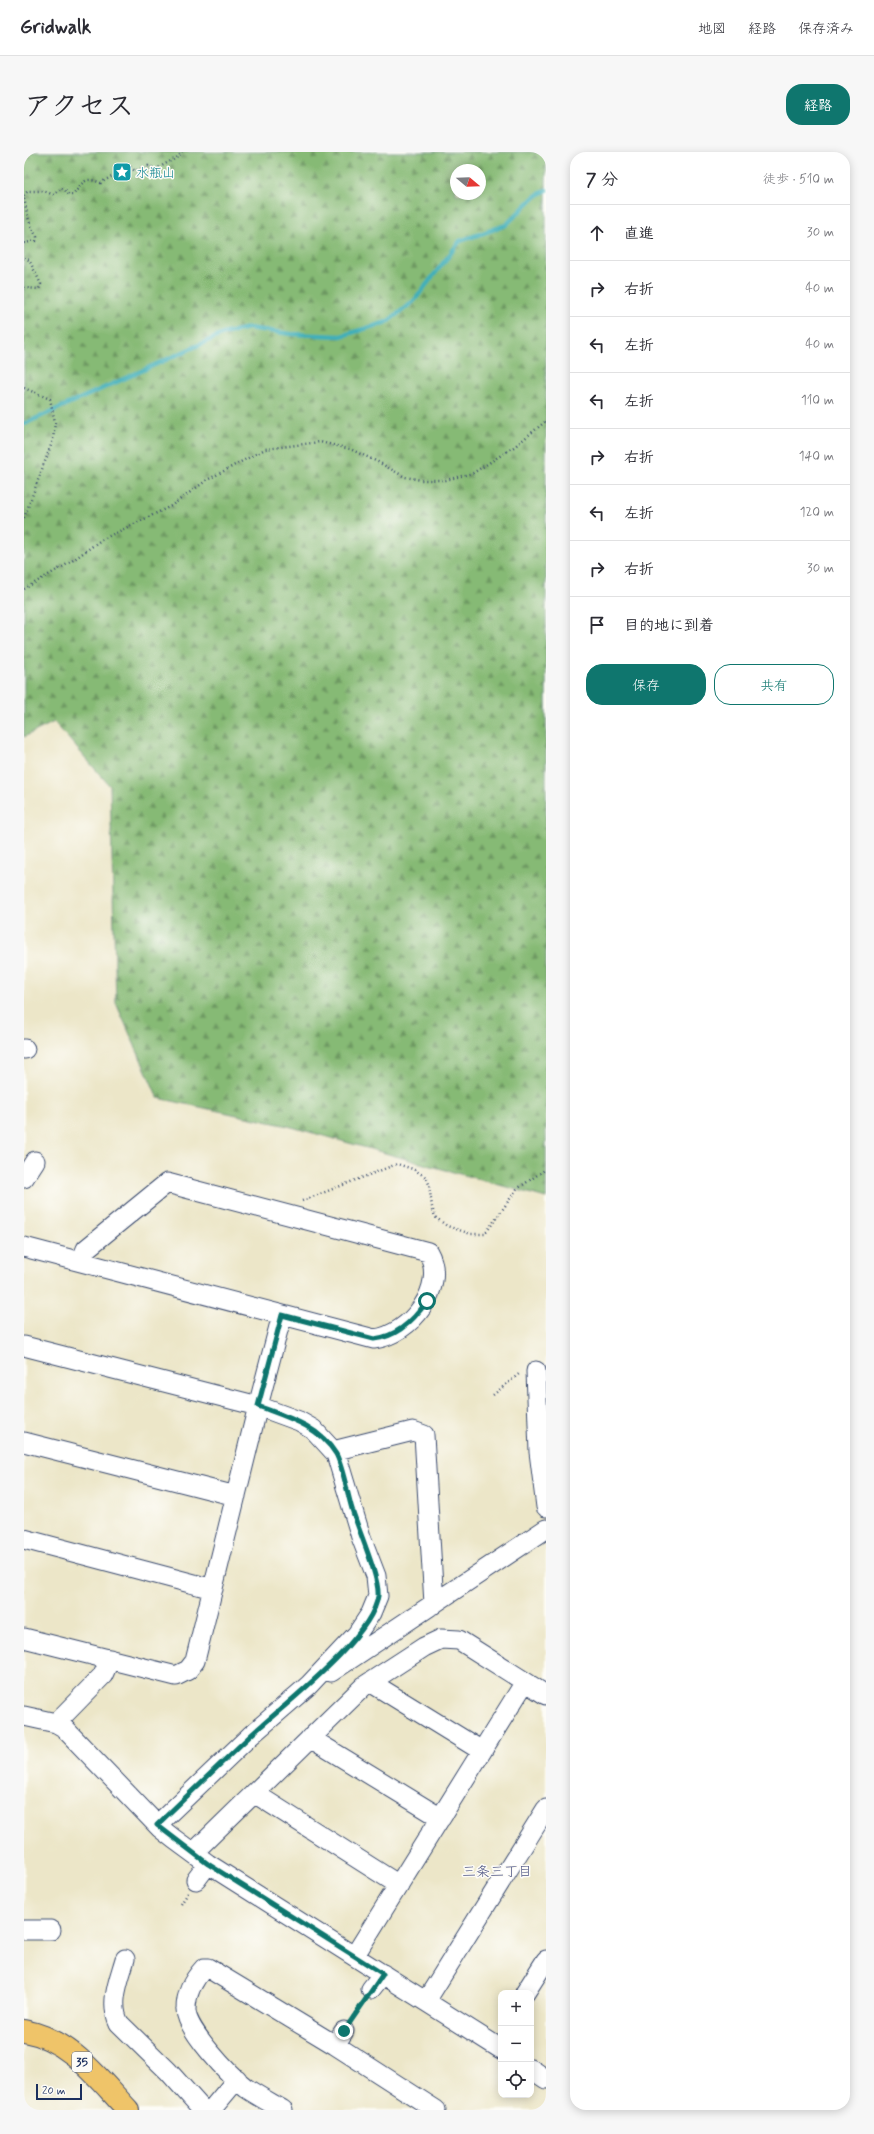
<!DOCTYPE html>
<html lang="ja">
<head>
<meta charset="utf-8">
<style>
  body { margin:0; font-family:Mynerve,"Klee One",sans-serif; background:#f7f7f7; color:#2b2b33 }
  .controls { position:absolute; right:12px; bottom:12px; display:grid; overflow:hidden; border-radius:8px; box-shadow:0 2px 10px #0003 }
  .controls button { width:36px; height:36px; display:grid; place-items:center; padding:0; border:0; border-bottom:1px solid #e1e1e2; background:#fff; color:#2b2b33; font:20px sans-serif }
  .compass { position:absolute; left:426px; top:12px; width:36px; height:36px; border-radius:50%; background:#fff; box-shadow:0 2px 10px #0003; rotate:109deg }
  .scale { position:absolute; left:12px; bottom:10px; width:46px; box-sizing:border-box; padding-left:4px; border:2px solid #1b2f5e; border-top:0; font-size:11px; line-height:14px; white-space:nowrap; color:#1b2f5e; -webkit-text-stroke:3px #fdfcf7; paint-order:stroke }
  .stop { position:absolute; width:12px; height:12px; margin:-9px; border:3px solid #0f766e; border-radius:50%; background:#fff }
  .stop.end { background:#0f766e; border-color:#fff; box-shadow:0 1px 4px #0008 }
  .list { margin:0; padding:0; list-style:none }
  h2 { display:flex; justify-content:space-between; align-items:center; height:52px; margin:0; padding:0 16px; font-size:17px }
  h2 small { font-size:13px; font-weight:400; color:#7c7c81 }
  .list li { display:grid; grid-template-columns:26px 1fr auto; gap:12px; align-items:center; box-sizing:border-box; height:56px; padding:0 16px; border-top:1px solid #e1e1e2 }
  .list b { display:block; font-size:15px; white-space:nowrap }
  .list em { font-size:13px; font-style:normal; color:#7c7c81 }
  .actions { display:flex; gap:8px; padding:12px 16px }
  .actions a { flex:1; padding:9px 0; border:1px solid #0f766e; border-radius:16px; text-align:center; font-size:14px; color:#0f766e }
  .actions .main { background:#0f766e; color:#fff }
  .icon { flex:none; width:22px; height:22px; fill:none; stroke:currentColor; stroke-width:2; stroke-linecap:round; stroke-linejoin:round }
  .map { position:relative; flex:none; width:522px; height:1958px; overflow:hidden; border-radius:16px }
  header { display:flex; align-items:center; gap:24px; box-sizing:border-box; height:56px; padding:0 20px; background:#fff; border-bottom:1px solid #e1e1e2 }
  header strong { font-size:19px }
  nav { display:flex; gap:22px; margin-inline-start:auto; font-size:14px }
  .intro { display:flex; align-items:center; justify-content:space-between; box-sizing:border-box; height:96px; padding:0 24px }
  h1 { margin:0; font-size:28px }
  .button { padding:10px 18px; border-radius:16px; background:#0f766e; color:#fff; font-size:14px; font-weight:700 }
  main { display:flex; gap:24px; padding:0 24px }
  aside { flex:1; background:#fff; border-radius:16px; box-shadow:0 2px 10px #0003 }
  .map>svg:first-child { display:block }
  .forest { fill:url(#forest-firs); stroke:#507469; fill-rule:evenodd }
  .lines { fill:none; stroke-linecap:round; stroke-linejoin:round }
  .stream { stroke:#40afba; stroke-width:4.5 }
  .minor-casing { stroke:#3a4a6e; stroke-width:21 }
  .major-casing { stroke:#3a4a6e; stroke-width:24 }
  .path { stroke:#3a4a6e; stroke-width:2.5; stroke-dasharray:1 3; stroke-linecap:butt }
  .minor { stroke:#fff; stroke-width:19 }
  .major { stroke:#efc469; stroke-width:22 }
  .route { stroke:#0f766e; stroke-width:5 }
  .labels { text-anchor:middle; stroke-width:3; stroke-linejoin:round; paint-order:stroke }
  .shield { fill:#fdfcf7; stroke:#5f6c8c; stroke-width:1 }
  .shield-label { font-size:12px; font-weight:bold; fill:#1b2f5e }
  .culture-label { font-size:13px; fill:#0d838f; stroke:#fdfcf7; text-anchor:start }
  .neighbourhood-label { font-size:14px; fill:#515886; stroke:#fdfcf7 }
</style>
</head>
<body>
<header>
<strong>Gridwalk</strong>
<nav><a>地図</a><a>経路</a><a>保存済み</a></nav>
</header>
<div class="intro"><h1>アクセス</h1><a class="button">経路</a></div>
<main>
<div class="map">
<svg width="522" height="1958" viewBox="0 0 522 1958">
  <defs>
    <pattern id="forest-firs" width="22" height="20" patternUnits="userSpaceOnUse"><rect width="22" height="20" fill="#86ba74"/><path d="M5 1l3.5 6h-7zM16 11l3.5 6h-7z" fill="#6d9862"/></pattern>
  </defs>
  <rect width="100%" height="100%" fill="#fdfcf7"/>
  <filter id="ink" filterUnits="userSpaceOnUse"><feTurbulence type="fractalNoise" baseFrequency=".025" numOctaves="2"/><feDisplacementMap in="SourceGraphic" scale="8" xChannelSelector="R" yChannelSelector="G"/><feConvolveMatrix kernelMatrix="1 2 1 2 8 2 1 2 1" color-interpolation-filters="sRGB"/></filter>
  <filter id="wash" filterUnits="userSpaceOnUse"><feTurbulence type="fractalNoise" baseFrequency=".012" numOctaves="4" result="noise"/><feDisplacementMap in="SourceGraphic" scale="16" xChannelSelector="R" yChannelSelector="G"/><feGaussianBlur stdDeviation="0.9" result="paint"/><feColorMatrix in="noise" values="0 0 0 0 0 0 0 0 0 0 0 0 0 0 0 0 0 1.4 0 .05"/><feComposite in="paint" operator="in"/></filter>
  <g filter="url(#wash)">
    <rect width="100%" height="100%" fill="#ece6c8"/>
    <path class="forest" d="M0 0H522V1046L264 974 134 946 92 851 86 634 30 570 0 585ZM432 18H456V42H432Z"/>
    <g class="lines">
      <path class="stream" d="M0 272 199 182 224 176 267 182 317 184 363 170 390 149 436 89 482 73 509 46 522 38"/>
    </g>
  </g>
  <g filter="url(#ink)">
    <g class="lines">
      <g class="minor-casing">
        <path id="minor" d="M0 897H1
          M0 1026 11 1009
          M0 1095 350 1187C386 1183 424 1135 404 1100L143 1031 62 1097 57 1109
          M0 1194 234 1254 275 1269 289 1277 312 1302 337 1385 352 1424 354 1444 347 1461 333 1482 285 1533 226 1584 133 1673
          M512 1219 515 1300 522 1355
          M0 1290 212 1344
          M309 1299 389 1279 400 1283 410 1452
          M0 1387 189 1437
          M0 1486 152 1524 164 1518 171 1509 234 1254 258 1163
          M307 1520 522 1377
          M346 1530 458 1599
          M0 1564 32 1571 39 1575 136 1676 150 1687 184 1712 477 1897
          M32 1571 79 1523 86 1507
          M286 1586 417 1666
          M230 1641 375 1733
          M170 1700 340 1534 400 1495 417 1487 435 1488 522 1543
          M172 1728 184 1712
          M0 1778H27
          M331 1803 501 1530
          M101 1807C95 1828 85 1851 95 1871L144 1919 179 1958
          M347 1837 359 1822
          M501 1841 522 1808
          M402 1849 522 1657
          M311 1893 320 1879
          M507 1917 522 1927
          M187 1958 213 1927
          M259 1958C247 1951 234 1944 222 1936 206 1924 161 1877 162 1857 162 1842 170 1827 180 1816H184L311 1893 412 1958"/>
      </g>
      <g class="major-casing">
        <path id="major" d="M0 1879C46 1887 74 1926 104 1958"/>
      </g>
      <path class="path" d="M0 91 12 89 13 85C4 71 2 59 0 43L4 39H20L30 43 37 36 41 38 45 43H49C60 30 60 24 77 31 84 25 96 23 101 14H105L111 19 124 14 132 17 154 5 158 0
        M0 106 5 108 17 132 15 137 0 136
        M0 236 26 247 31 270 29 288 0 366
        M0 437 45 411 77 388 147 354 183 328 241 297 296 290 326 297 354 310 381 325 397 328H422L449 321 490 295 522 269
        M278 1049 373 1012 389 1017 402 1025 405 1032 408 1055 411 1065 423 1074 447 1082H461L493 1037 522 1017
        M469 1243 495 1222
        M157 1752 164 1741
        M329 1865 338 1851"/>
      <use href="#minor" class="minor"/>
      <use href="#major" class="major"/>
    </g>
  </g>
  <g class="lines" filter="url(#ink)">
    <path class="route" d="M320 1879 359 1822 184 1712 133 1673C164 1643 194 1614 225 1585 257 1555 348 1487 354 1444 356 1426 334 1377 328 1357 324 1344 318 1312 312 1302 294 1273 263 1265 234 1254L258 1163 350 1187C373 1185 390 1168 403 1149"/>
  </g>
  <defs>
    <g id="sight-square" transform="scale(1)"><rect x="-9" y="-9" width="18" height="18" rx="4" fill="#0f9aa8" stroke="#fdfcf7"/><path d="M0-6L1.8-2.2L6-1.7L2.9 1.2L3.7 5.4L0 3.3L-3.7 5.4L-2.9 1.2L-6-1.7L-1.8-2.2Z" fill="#fff"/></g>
  </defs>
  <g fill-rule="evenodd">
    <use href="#sight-square" x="98" y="20"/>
  </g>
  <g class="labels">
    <rect class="shield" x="48" y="1900" width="20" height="20" rx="3"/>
    <g class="shield-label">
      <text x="58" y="1914">35</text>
    </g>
    <g class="culture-label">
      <text x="112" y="25">水瓶山</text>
    </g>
    <g class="neighbourhood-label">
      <text x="473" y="1724">三条三丁目</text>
    </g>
  </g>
</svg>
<div class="controls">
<button>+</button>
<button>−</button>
<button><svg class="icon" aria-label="locate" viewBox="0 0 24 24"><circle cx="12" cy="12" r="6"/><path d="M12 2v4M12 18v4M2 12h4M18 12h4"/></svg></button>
</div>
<svg class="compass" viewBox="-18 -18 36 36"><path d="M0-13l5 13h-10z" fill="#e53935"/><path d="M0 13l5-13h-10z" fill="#7c7c81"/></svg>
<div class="scale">20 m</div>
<div class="stop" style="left:403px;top:1149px"></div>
<div class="stop end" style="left:320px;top:1879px"></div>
</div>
<aside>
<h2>7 分<small>徒歩 · 510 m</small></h2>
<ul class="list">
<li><svg class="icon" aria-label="ahead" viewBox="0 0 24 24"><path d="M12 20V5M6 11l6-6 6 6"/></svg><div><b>直進</b></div><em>30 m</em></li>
<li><svg class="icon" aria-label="right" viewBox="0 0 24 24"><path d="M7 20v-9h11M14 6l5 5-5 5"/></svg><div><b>右折</b></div><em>40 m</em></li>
<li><svg class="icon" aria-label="left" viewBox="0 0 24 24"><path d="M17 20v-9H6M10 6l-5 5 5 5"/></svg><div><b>左折</b></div><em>40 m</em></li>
<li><svg class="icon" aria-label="left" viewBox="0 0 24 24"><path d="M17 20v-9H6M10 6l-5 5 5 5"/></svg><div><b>左折</b></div><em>110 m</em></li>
<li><svg class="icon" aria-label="right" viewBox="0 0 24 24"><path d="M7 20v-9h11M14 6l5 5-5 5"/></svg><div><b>右折</b></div><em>140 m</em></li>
<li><svg class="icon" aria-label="left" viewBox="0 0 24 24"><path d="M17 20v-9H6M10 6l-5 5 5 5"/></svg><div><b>左折</b></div><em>120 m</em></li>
<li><svg class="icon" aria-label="right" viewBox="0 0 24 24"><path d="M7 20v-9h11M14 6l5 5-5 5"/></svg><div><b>右折</b></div><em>30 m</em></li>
<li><svg class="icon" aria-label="arrive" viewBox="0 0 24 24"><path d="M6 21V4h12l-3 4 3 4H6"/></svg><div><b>目的地に到着</b></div></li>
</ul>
<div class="actions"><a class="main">保存</a><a>共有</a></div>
</aside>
</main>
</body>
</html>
